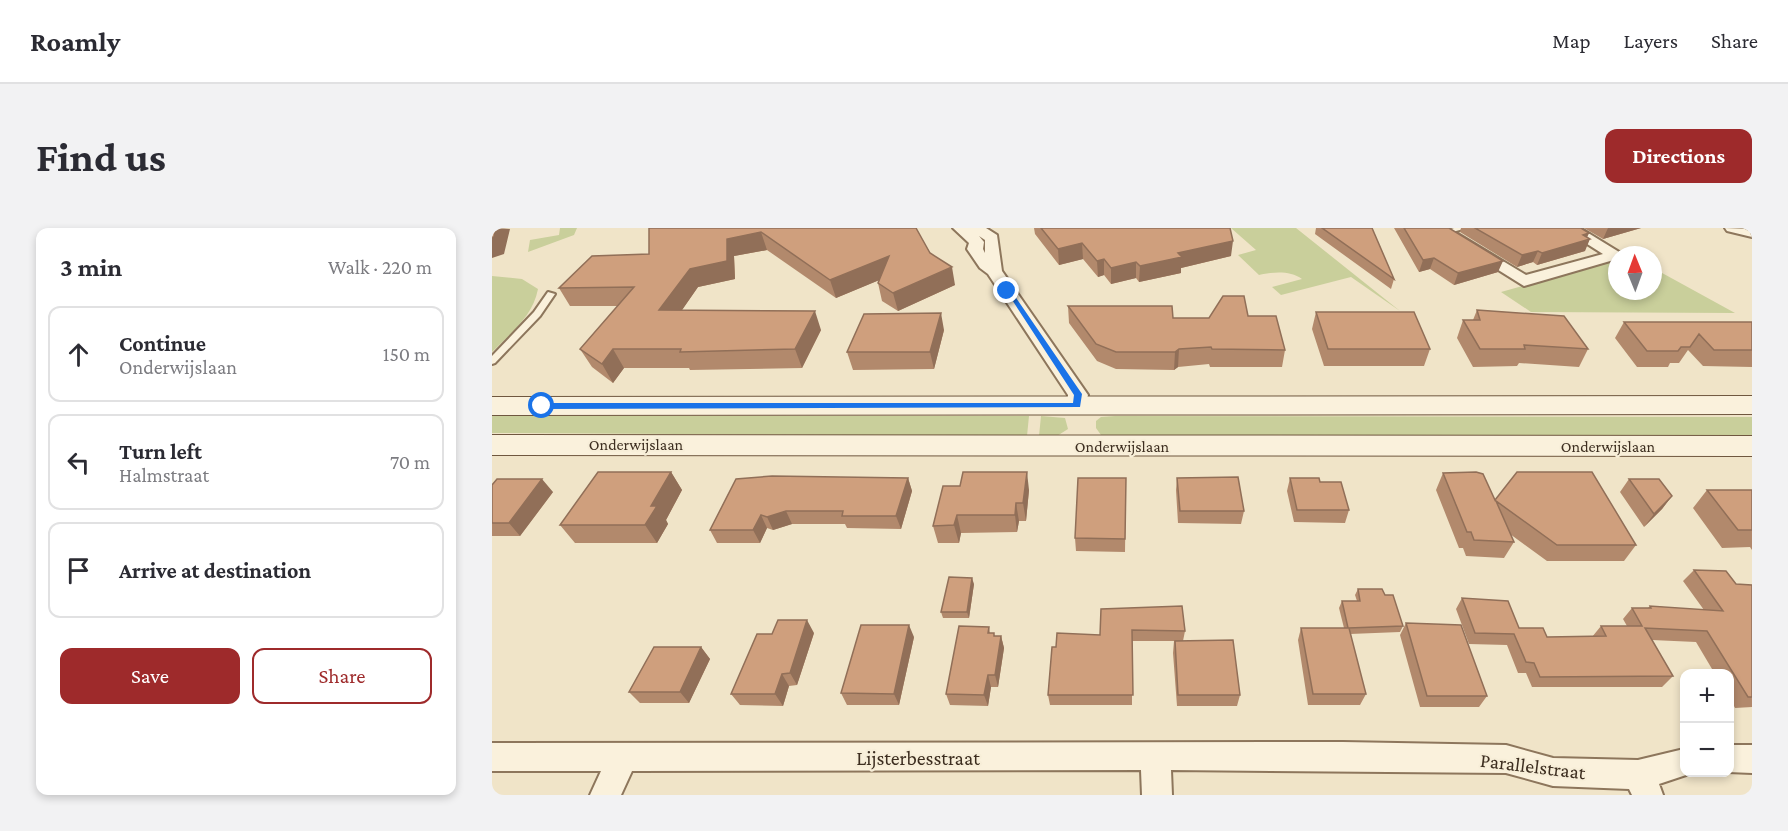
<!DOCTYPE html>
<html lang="en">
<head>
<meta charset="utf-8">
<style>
  body { margin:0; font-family:"Crimson Pro",serif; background:#f2f2f3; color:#2b2b33 }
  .controls { position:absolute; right:18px; bottom:18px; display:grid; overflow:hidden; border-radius:12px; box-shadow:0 3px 9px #0003 }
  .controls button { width:54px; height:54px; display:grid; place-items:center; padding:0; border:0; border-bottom:2px solid #e1e1e2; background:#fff; color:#2b2b33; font:30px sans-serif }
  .compass { position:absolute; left:1116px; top:18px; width:54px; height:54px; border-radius:50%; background:#fff; box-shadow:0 3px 9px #0003; rotate:359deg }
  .stop { position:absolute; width:18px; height:18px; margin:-14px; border:4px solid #1a73e8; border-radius:50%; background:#fff }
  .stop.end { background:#1a73e8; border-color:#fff; box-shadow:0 2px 6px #0008 }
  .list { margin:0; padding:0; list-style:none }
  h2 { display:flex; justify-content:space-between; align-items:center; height:78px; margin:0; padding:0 24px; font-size:26px }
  h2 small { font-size:20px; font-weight:400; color:#7c7c81 }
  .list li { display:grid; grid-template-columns:39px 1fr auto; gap:18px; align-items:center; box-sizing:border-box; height:96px; margin:0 12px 12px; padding:0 12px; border:2px solid #e1e1e2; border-radius:12px }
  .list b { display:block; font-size:22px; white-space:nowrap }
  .list p { margin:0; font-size:20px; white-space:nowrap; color:#7c7c81 }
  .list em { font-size:20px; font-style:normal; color:#7c7c81 }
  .actions { display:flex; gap:12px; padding:18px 24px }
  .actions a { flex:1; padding:14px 0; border:2px solid #9e2a2b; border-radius:12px; text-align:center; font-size:21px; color:#9e2a2b }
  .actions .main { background:#9e2a2b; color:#fff }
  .icon { flex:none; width:33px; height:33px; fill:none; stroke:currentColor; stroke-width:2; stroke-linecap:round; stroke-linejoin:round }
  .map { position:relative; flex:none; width:1260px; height:567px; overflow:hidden; border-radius:12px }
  header { display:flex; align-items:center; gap:36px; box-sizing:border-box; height:84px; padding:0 30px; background:#fff; border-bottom:2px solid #e1e1e2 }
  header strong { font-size:28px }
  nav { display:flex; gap:33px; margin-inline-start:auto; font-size:21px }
  .intro { display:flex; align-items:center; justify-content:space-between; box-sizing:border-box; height:144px; padding:0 36px }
  h1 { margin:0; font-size:42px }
  .button { padding:15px 27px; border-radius:12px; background:#9e2a2b; color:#fff; font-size:21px; font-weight:700 }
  main { display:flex; gap:36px; padding:0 36px }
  aside { flex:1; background:#fff; border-radius:12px; box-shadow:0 3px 9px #0003 }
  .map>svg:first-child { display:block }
  .green { fill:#c9cf9b }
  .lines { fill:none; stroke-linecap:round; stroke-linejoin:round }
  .lane-casing { stroke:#8d765c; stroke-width:4 }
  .street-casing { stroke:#8d765c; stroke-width:4 }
  .secondary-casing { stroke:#6f573f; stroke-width:2 }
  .lane { fill:#faf1dc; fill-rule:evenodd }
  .street { fill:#faf1dc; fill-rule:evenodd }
  .secondary { fill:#faf1dc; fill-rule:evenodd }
  .wall { fill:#b2896c }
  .shaded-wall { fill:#916f58 }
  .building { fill:#cf9f7d; stroke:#916f58; stroke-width:1.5 }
  .route { fill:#1a73e8 }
  .labels { text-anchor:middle; stroke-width:4.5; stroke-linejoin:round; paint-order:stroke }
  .street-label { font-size:16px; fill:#3d2e20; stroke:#f7eed8 }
  .near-street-label { font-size:20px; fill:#3d2e20; stroke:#f7eed8 }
</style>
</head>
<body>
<header>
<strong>Roamly</strong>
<nav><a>Map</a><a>Layers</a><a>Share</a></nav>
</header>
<div class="intro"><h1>Find us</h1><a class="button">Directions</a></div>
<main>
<aside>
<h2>3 min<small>Walk · 220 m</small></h2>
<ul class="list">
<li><svg class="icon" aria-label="ahead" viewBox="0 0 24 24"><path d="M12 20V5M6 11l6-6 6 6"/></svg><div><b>Continue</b><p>Onderwijslaan</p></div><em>150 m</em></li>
<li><svg class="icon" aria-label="left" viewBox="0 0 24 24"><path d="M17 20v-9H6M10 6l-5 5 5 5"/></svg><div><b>Turn left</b><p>Halmstraat</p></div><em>70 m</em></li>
<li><svg class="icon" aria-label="arrive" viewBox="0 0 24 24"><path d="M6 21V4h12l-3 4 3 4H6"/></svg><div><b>Arrive at destination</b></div></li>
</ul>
<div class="actions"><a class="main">Save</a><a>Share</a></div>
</aside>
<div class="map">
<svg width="1260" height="567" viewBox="0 0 1260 567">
  <rect width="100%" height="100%" fill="#f0e4c8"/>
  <path class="green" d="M68 0H85L82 7 36 24 38 12 67 7Z
    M739 0H804L908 83 859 49 789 67 780 59 810 51C798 42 780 44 767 47L746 27 764 22Z
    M1125 32V63H1161V40L1243 85 1039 84 1009 64Z
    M0 48 30 51 46 61C41 88 19 105 0 124Z
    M0 188H537L535 208 0 205Z
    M549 188 573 190 576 201 565 208H547Z
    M623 188 1260 189V208L609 207 604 200V193L609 189Z"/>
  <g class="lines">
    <g class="lane-casing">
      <path id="lane" d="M962 0H975L953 6 950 4Z
        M56 64 63 66 48 88 3 135 0 136V128L42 84Z"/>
    </g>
    <g class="street-casing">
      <path id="street" d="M461 0H494L505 7 510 43 596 167 592 181 585 183 578 181 575 177 576 167 496 46 488 40 475 21 477 15ZM487 8 493 12V25L491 21 492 14Z
        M939 0H956L1034 47 1111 26 1070 0H1088L1132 27H1125V31L1032 58Z
        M1233 0 1260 1V9L1235 3Z
        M851 514 1014 517 1061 530 1146 532 1192 521V544H1203L1167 556 1171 567H1140L1137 561 1061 558 1014 545 679 542 680 567H650L649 542 140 543 129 567H98L109 543H0V515Z
        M1238 517H1260V545L1236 544Z"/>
    </g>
    <g class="secondary-casing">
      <path id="secondary" d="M1260 168V186L0 187V169Z
        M0 207 1260 208V228L0 227Z"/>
    </g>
    <use href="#lane" class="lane"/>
    <use href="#street" class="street"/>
    <use href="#secondary" class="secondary"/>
  </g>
  <path class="wall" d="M157 0H424L438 25 463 57 406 83 390 73 386 55 387 52 344 70 275 22 242 28 243 51 206 59 189 83 329 102 310 140 198 142 197 140H132L121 155 100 139 88 121 126 78H78L67 60 157 26Z
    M542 0H738L739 28 689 40V45L647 54 644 50 619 56 612 47 606 49 591 31 567 37 543 6Z
    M824 0H880L902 51 899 61 823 6Z
    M902 0H957L1006 44 962 57 938 41 927 44Z
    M969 0H1089L1097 5 1095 9 1093 23 1045 37 1041 34 1025 39 968 4Z
    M1092 0H1149L1111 11Z
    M576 78 681 90H717L756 88 793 122 790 139H718L717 136 686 139 682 142 624 141 605 133 577 95Z
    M985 82 1096 121 1087 139 1027 135 1025 138 981 139 965 110 971 92H981Z
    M824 84 938 121 932 138H832L820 101Z
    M1132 94H1260V139L1211 138 1196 122 1187 135H1178L1176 139H1145L1123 110Z
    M452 102 442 141 361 142 355 124Z
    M179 244 190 262 174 292 176 296 165 315H83L68 297Z
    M951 245 1003 272 1144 317 1132 333H1055L1018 306 1022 314 1012 330 974 328 971 320H967L944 262Z
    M416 250 420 263 409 301 355 300 353 296H300L281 302 275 300 268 315H225L218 302 244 251Z
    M634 250 633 324 584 323 583 310Z
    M685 250 752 283 749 296 686 295 684 262Z
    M798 250 828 254 857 282 853 295 802 294 795 263Z
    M1137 251 1180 268 1170 281 1152 299 1128 264Z
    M0 257 61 264 28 308H0Z
    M468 258 537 262 534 293H527L525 304 469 305 467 315H446L441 298Z
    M1215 262H1260V322L1258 319 1230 320 1201 280Z
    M1202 342 1244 356 1260 357V479L1243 480 1238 470V446H1223L1204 414 1160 412 1181 448 1170 459H1040L1034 445H1026L1015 417 977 416 964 381 970 370 1027 400 1055 409H1100L1109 398H1135L1131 391 1140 380H1156L1158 378 1212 382 1191 353Z
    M482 356 477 390H451L449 384Z
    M866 361 893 367 911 398 908 404 858 406 874 466 868 477H816L806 412 809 400H852L847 380 850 373H865L863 367Z
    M690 378 693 403 691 413 748 467 745 478H685L681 425 682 413H640V477H558L556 467 564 419 608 407Z
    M914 395 995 468 987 479H928L908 407Z
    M497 399 498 405 503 408H509L512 420 506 459H499L496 478 458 477 454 466Z
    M322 405 305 457 297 458 291 478 248 477 239 466Z
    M422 409 407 477H355L349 465Z
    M209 419 218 431 197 475H148L137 464Z"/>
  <path class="shaded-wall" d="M4 0 18 1 12 26 0 30V10Z
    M1116 0H1149L1111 11Z
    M269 4 275 22 242 28 243 51 206 59 177 101 167 82 198 41 235 11Z
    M1097 5 1093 13 1098 11 1093 23 1045 37 1050 25 1091 7Z
    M741 13 739 28 689 40V45L647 54 648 38 686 25Z
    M590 15 591 31 567 37 566 21Z
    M1046 23 1041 34 1025 39 1030 27Z
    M397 28 402 46 344 70 338 52Z
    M942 30 938 41 927 44 931 32Z
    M612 31V47L606 49 605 33Z
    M1011 33 1006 44 962 57 966 45Z
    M644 34V50L619 56V40Z
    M460 39 463 57 406 83 401 65Z
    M323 83 329 102 310 140 303 121Z
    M449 85 452 102 442 141 438 124Z
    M121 121 132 140 121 155 110 136Z
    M687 121 686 139 682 142 683 124Z
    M179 244 190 262 174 292 176 296 165 315 153 297 159 278Z
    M535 244 537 262 534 293 531 275Z
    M416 250 420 263 409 301 404 288Z
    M50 251 61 264 28 308 17 295Z
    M1180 268 1170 281 1152 299 1162 286Z
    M524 275 527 293 525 304 523 287Z
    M294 283 300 296 281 302 275 289Z
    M269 287 275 300 268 315 261 302Z
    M465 287 469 305 467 315 462 297Z
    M480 350 482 356 477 390 475 384Z
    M315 392 322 405 305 457 298 445Z
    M417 397 422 409 407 477 402 466Z
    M509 408 512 420 506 459 503 447Z
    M209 419 218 431 197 475 188 464Z
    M290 446 297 458 291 478 283 466Z
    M496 447 499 459 496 478 492 467Z"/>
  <path class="building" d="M0 0H4L2 9 0 10Z
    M157 0H424L438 25 460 39 401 65 386 55 397 28 338 52 269 4 235 11V33L198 41 167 82 323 83 303 121 188 124 189 121H121L110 136 88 121 142 59 67 60 100 28 157 26Z
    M549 0H738L741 13 686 25 690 29 648 38 644 34 619 40 612 31 605 33 590 15 566 21Z
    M830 0H880L902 51Z
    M912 0H957L1011 33 966 45 942 30 931 32Z
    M983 0H1089L1097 5 1091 7 1098 11 1050 25 1046 23 1030 27Z
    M731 68H752L756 88H784L793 122 720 121 719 119 687 121 683 124H624L604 116 576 78H680L681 90H717Z
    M985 82 1072 88 1096 121 1032 117 1033 121H988L971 92H988Z
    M824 84H922L938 121H836Z
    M449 85 438 124H355L372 86Z
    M1132 94H1260V122H1222L1207 106 1198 119H1189L1186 123H1155Z
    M106 244H179L159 278H165L153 297H68Z
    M471 244H535L531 275H524L523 287H465L462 297 441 298 451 258H468Z
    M984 244 991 246 1003 272 1025 244H1100L1144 317H1065L1004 273 1022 314 982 312 979 304H975L951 245Z
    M280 248 416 250 404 288H350L351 283H294L275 289 269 287 261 302H218L244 251Z
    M746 249 752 283H688L685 250Z
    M586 250H634L633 311 583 310Z
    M798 250H827L828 254H849L857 282H805Z
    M5 251H50L17 295H0V257Z
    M1137 251H1167L1180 268 1162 286Z
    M1215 262H1260V302H1246Z
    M1202 342 1234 343 1244 356 1260 357V469H1256L1215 403 1153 400 1181 448 1048 449 1042 435 1034 434 1022 406 983 405 970 370 1016 373 1027 400H1051L1055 409 1114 408 1109 398H1150L1140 380H1159L1158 378 1231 383Z
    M457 349 480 350 475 384H449Z
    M866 361H890L893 367H901L911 398 856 400 850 373H868Z
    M690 378 693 403 640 402 641 467H556L560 419H564L565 405 608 407 609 381Z
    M286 392H315L298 445 290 446 283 466H239L265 406H280Z
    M914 395 969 397 995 468H935Z
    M369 397H417L402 466 349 465Z
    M467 398 497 399 496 405H502V408H509L503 447H496L492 467 454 466Z
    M809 400H857L874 466H821Z
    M741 412 748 467H686L683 413Z
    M162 419H209L188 464H137Z"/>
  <path class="route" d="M513 61H518L590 166 588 179 50 181 46 178 50 175H581L582 167Z"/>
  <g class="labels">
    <g class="street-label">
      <text x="144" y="222">Onderwijslaan</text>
      <text x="630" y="224">Onderwijslaan</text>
      <text x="1116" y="224">Onderwijslaan</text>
    </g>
    <g class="near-street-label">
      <text x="426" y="537">Lijsterbesstraat</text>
      <text transform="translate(1041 538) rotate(7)" y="7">Parallelstraat</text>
    </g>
  </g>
</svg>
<div class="controls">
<button>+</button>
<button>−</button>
</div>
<svg class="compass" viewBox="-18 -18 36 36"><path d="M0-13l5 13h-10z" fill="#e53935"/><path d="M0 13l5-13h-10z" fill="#7c7c81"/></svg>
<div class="stop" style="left:50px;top:178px"></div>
<div class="stop end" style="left:515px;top:63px"></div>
</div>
</main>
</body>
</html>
